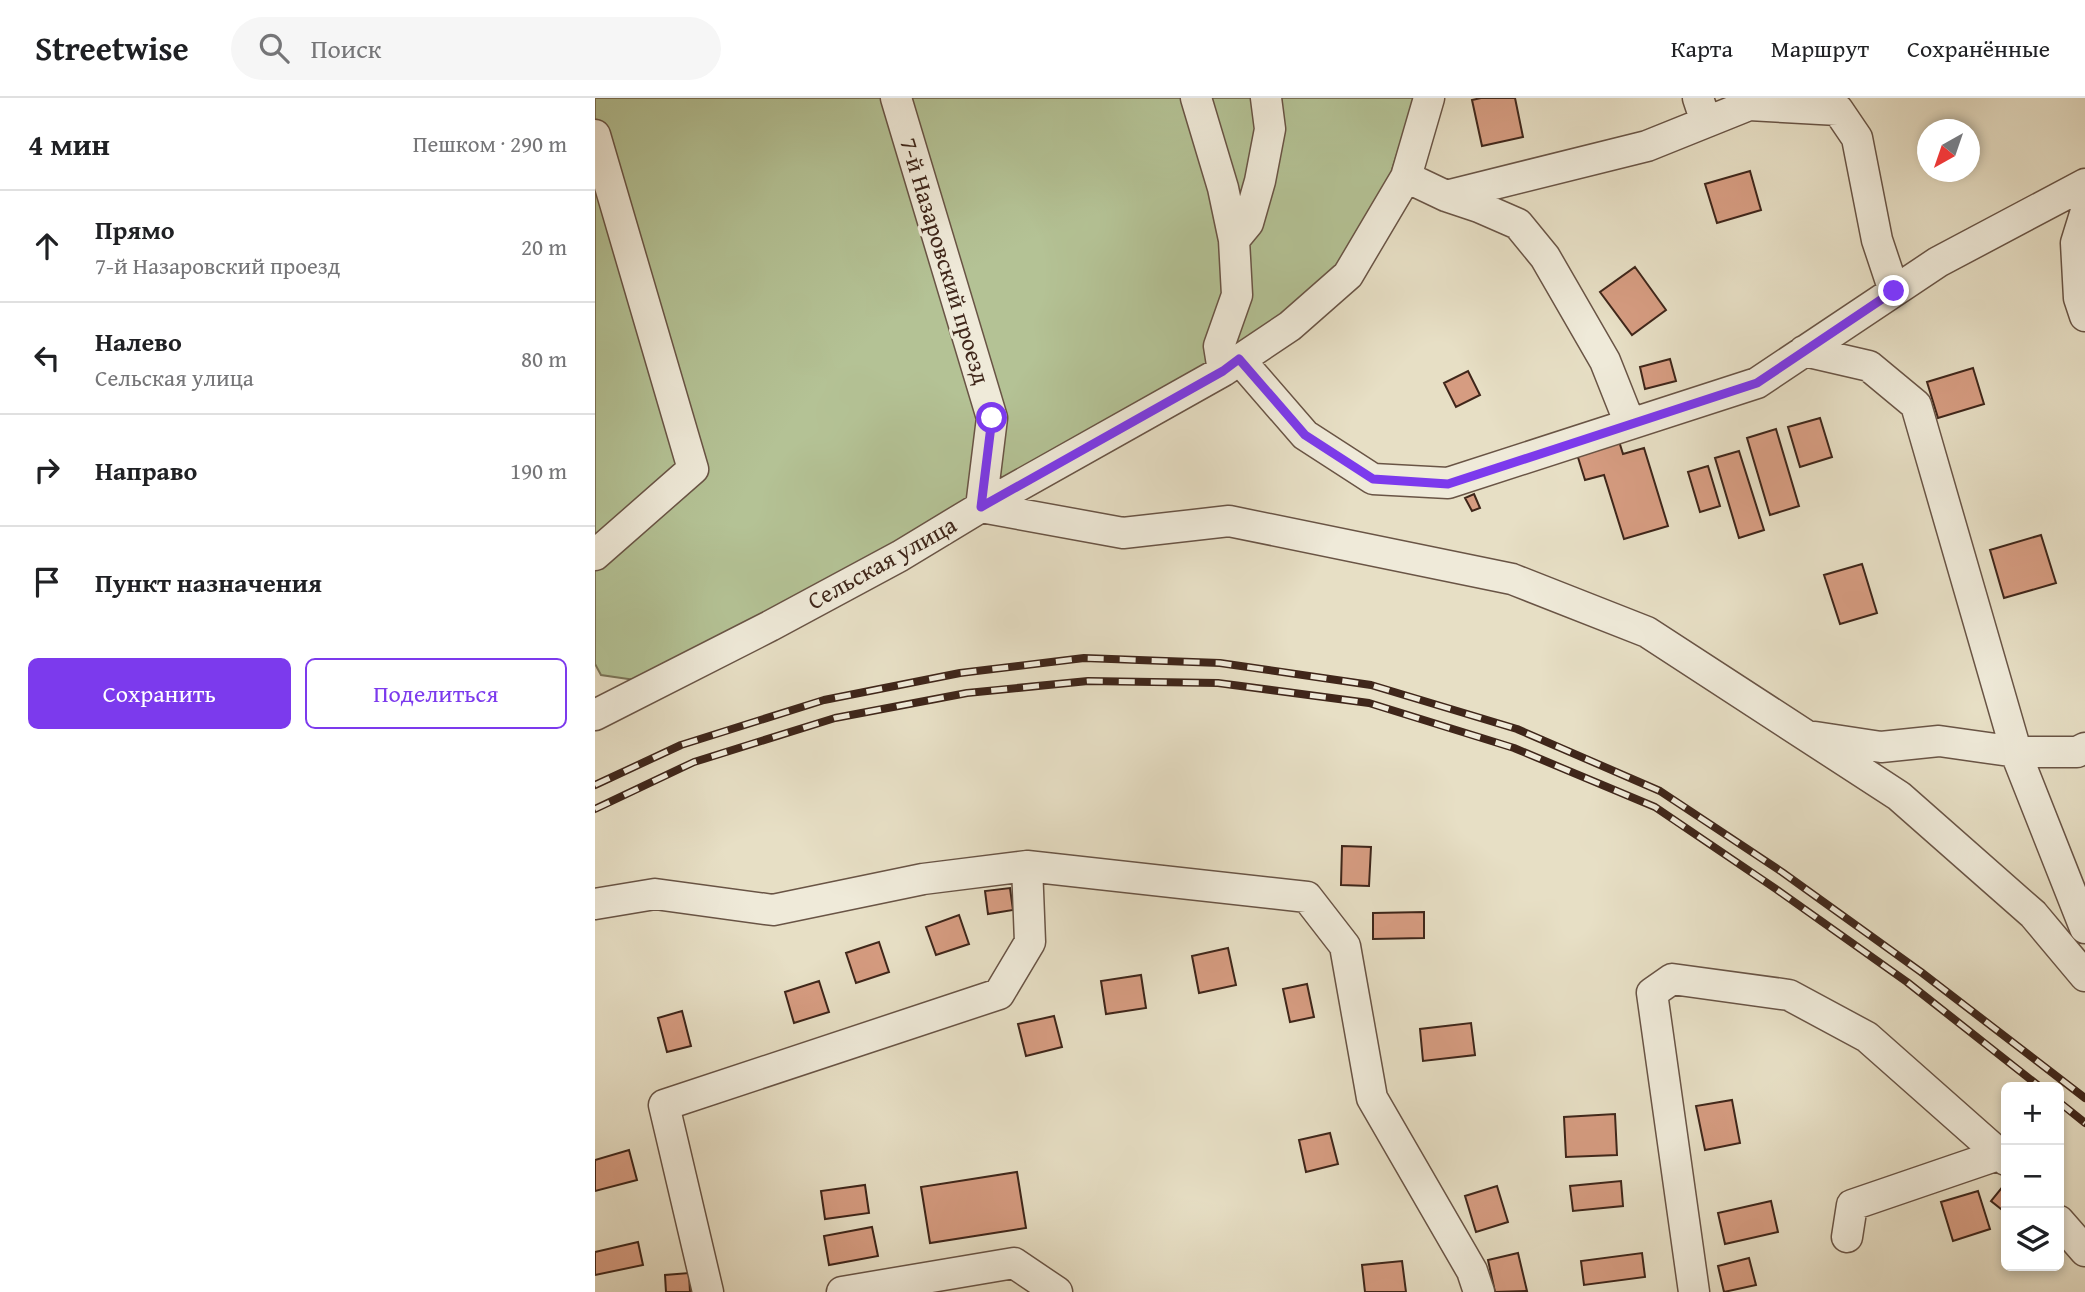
<!DOCTYPE html>
<html lang="ru">
<head>
<meta charset="utf-8">
<style>
  body { margin:0; font-family:"Gentium Book Plus",serif; background:#f6f6f6; color:#202124 }
  .controls { position:absolute; right:21px; bottom:21px; display:grid; overflow:hidden; border-radius:10px; box-shadow:0 4px 10px #0003 }
  .controls button { width:63px; height:63px; display:grid; place-items:center; padding:0; border:0; border-bottom:2px solid #e0e0e0; background:#fff; color:#202124; font:35px sans-serif }
  .compass { position:absolute; left:1322px; top:21px; width:63px; height:63px; border-radius:50%; background:#fff; box-shadow:0 4px 10px #0003; rotate:220deg }
  .stop { position:absolute; width:21px; height:21px; margin:-16px; border:5px solid #7c3aed; border-radius:50%; background:#fff }
  .stop.end { background:#7c3aed; border-color:#fff; box-shadow:0 2px 7px #0008 }
  .list { margin:0; padding:0; list-style:none }
  h2 { display:flex; justify-content:space-between; align-items:center; height:91px; margin:0; padding:0 28px; font-size:30px }
  h2 small { font-size:23px; font-weight:400; color:#757577 }
  .list li { display:grid; grid-template-columns:46px 1fr auto; gap:21px; align-items:center; box-sizing:border-box; height:112px; padding:0 28px; border-top:2px solid #e0e0e0 }
  .list b { display:block; font-size:26px; white-space:nowrap }
  .list p { margin:0; font-size:23px; white-space:nowrap; color:#757577 }
  .list em { font-size:23px; font-style:normal; color:#757577 }
  .actions { display:flex; gap:14px; padding:21px 28px }
  .actions a { flex:1; padding:16px 0; border:2px solid #7c3aed; border-radius:10px; text-align:center; font-size:24px; color:#7c3aed }
  .actions .main { background:#7c3aed; color:#fff }
  .icon { flex:none; width:38px; height:38px; fill:none; stroke:currentColor; stroke-width:2; stroke-linecap:round; stroke-linejoin:round }
  .map { position:relative; flex:none; width:1490px; height:1194px; overflow:hidden }
  header { display:flex; align-items:center; gap:42px; box-sizing:border-box; height:98px; padding:0 35px; background:#fff; border-bottom:2px solid #e0e0e0 }
  header strong { font-size:33px }
  nav { display:flex; gap:38px; margin-inline-start:auto; font-size:24px }
  .search { width:490px; height:63px; background:#f6f6f6; display:flex; align-items:center; gap:18px; box-sizing:border-box; padding:0 24px; border-radius:38px; color:#757577; font-size:26px }
  main { display:flex }
  aside { flex:1; background:#fff }
  .map>svg:first-child { display:block }
  .green { fill:#b4c295; stroke:#7a7458; stroke-width:2 }
  .building { fill:#d69c81; stroke:#3f261a; stroke-width:2 }
  .lines { fill:none; stroke-linecap:round; stroke-linejoin:round }
  .minor-casing { stroke:#695445; stroke-width:33 }
  .minor { stroke:#efead9; stroke-width:30 }
  .rail-casing { stroke:#3f261a; stroke-width:8 }
  .rail { stroke:#efead9; stroke-width:5; stroke-dasharray:16; stroke-linecap:butt }
  .route { stroke:#7c3aed; stroke-width:9 }
  .labels { text-anchor:middle; stroke-width:6; stroke-linejoin:round; paint-order:stroke }
  .street-label { font-size:24px; fill:#3f261a; stroke:#efead9 }
</style>
</head>
<body>
<header>
<strong>Streetwise</strong>
<div class="search"><svg class="icon" aria-label="search" viewBox="0 0 24 24"><circle cx="10" cy="10" r="6"/><path d="M15 15l6 6"/></svg>Поиск</div>
<nav><a>Карта</a><a>Маршрут</a><a>Сохранённые</a></nav>
</header>
<main>
<aside>
<h2>4 мин<small>Пешком · 290 m</small></h2>
<ul class="list">
<li><svg class="icon" aria-label="ahead" viewBox="0 0 24 24"><path d="M12 20V5M6 11l6-6 6 6"/></svg><div><b>Прямо</b><p>7-й Назаровский проезд</p></div><em>20 m</em></li>
<li><svg class="icon" aria-label="left" viewBox="0 0 24 24"><path d="M17 20v-9H6M10 6l-5 5 5 5"/></svg><div><b>Налево</b><p>Сельская улица</p></div><em>80 m</em></li>
<li><svg class="icon" aria-label="right" viewBox="0 0 24 24"><path d="M7 20v-9h11M14 6l5 5-5 5"/></svg><div><b>Направо</b></div><em>190 m</em></li>
<li><svg class="icon" aria-label="arrive" viewBox="0 0 24 24"><path d="M6 21V4h12l-3 4 3 4H6"/></svg><div><b>Пункт назначения</b></div></li>
</ul>
<div class="actions"><a class="main">Сохранить</a><a>Поделиться</a></div>
</aside>
<div class="map">
<svg width="1490" height="1194" viewBox="0 0 1490 1194">
  <rect width="100%" height="100%" fill="#e7dfc5"/>
  <filter id="stains"><feTurbulence type="fractalNoise" baseFrequency=".00286" numOctaves="4"/><feColorMatrix values="0 0 0 0 .2 0 0 0 0 .09 0 0 0 0 .02 0 0 0 .5 -.17"/></filter>
  <radialGradient id="worn" r=".72"><stop offset=".6" stop-color="#630" stop-opacity="0"/><stop offset="1" stop-color="#630" stop-opacity=".3"/></radialGradient>
  <path class="green" d="M0 0H820L793 84 753 155 688 220 643 249 170 519 40 582 6 577 0 566Z"/>
  <path class="building" d="M886 0H920L928 39 887 48 877 2Z
    M1155 73 1166 112 1122 125 1110 86Z
    M1040 169 1071 212 1037 237 1005 194Z
    M1075 261 1081 283 1050 291 1045 269Z
    M1378 270 1389 306 1343 320 1332 284Z
    M873 273 885 297 861 309 849 285Z
    M1225 320 1237 359 1205 369 1193 329Z
    M1181 331 1204 408 1175 417 1152 340Z
    M1023 340 1028 356 1049 350 1073 428 1029 441 1009 377 990 382 981 353Z
    M1144 353 1169 432 1144 440 1120 360Z
    M1113 368 1125 408 1105 414 1093 374Z
    M879 396 885 410 877 413 870 400Z
    M1446 437 1461 485 1409 500 1395 452Z
    M1267 466 1282 515 1245 526 1229 477Z
    M747 748 776 749 774 788 746 787Z
    M415 790 418 812 393 816 390 793Z
    M829 814V840L778 841V815Z
    M364 817 374 846 341 857 331 829Z
    M284 844 294 874 261 885 251 855Z
    M633 850 641 887 604 895 597 858Z
    M546 877 551 910 511 916 506 883Z
    M224 883 234 914 199 925 190 894Z
    M712 886 719 919 695 924 688 891Z
    M87 913 96 948 72 954 63 920Z
    M459 918 467 949 431 958 423 926Z
    M876 925 880 957 828 963 825 931Z
    M1137 1002 1145 1045 1110 1052 1101 1008Z
    M1020 1016 1022 1057 971 1059 969 1019Z
    M735 1035 743 1066 711 1074 704 1042Z
    M34 1052 42 1082 0 1093V1062Z
    M422 1074 431 1130 335 1145 326 1089Z
    M1026 1083 1028 1108 978 1113 975 1088Z
    M270 1087 274 1115 230 1121 226 1093Z
    M1409 1087 1411 1088V1115L1396 1103Z
    M902 1088 913 1124 881 1134 870 1098Z
    M1383 1093 1395 1131 1358 1143 1346 1104Z
    M1176 1103 1183 1134 1130 1146 1123 1115Z
    M277 1129 283 1158 234 1167 229 1138Z
    M43 1144 48 1167 0 1177V1154Z
    M923 1155 932 1193 900 1194 893 1162Z
    M1047 1155 1050 1179 989 1187 986 1163Z
    M1154 1160 1161 1187 1129 1194 1123 1168Z
    M807 1163 811 1194H770L767 1167Z
    M94 1175 95 1194H71L70 1177Z"/>
  <g class="lines">
    <g class="minor-casing">
      <path id="minor" d="M301 0 397 320 386 409 528 435 634 423 917 481 1052 534 1304 698 1438 816 1490 878
        M601 0 628 90 639 142
        M1103 0 1111 24
        M0 37 98 371 0 457
        M811 79 851 98 884 109 923 126 950 159 1010 263 1035 326
        M851 98 1052 48 1154 7 1243 12 1262 40 1282 142 1299 193
        M1490 116 1481 145 1484 200 1490 218
        M1209 253 1274 268 1321 307 1424 663 1490 830
        M644 261 710 337 778 381 853 385 1162 285 1343 164 1490 86
        M628 273 624 248 642 197 639 142 653 125 665 83 675 31 671 0
        M0 617 175 528 305 458 386 409 628 273 695 228 753 177 811 79 834 0
        M1220 639 1286 649 1344 643 1422 654H1482L1490 650
        M0 806 60 796 178 812 328 781 432 768 712 799 750 848 777 1000 877 1173 884 1194
        M1464 1123 1490 1153
        M1252 1139 1257 1107 1406 1056
        M113 1194 69 1007 404 896 435 844 432 768
        M247 1194 419 1165 462 1194
        M1099 1194 1057 895 1077 881 1194 897 1272 939 1411 1062"/>
    </g>
    <use href="#minor" class="minor"/>
    <g class="rail-casing">
      <path id="rail" d="M0 687 86 647 229 602 365 575 489 560 625 565 776 587 922 631 1065 693 1187 774 1326 874 1490 1000
        M0 711 99 664 240 620 372 595 493 583 623 585 774 605 919 650 1060 709 1181 791 1312 884 1445 989
        M1464 1004 1490 1025"/>
    </g>
    <use href="#rail" class="rail"/>
  </g>
  <g class="lines">
    <path class="route" d="M397 320 386 409 628 273 644 261 710 337 778 381 853 386 1162 285 1299 193"/>
  </g>
  <g class="labels">
    <g class="street-label">
      <text transform="translate(350 163) rotate(73)" y="8">7-й Назаровский проезд</text>
      <text transform="translate(287 465) rotate(-29)" y="8">Сельская улица</text>
    </g>
  </g>
  <rect width="100%" height="100%" filter="url(#stains)"/>
  <rect width="100%" height="100%" fill="url(#worn)"/>
</svg>
<div class="controls">
<button>+</button>
<button>−</button>
<button><svg class="icon" aria-label="layers" viewBox="0 0 24 24"><path d="M12 4l9 5-9 5-9-5zM3 14l9 5 9-5"/></svg></button>
</div>
<svg class="compass" viewBox="-18 -18 36 36"><path d="M0-13l5 13h-10z" fill="#e53935"/><path d="M0 13l5-13h-10z" fill="#757577"/></svg>
<div class="stop" style="left:397px;top:320px"></div>
<div class="stop end" style="left:1299px;top:193px"></div>
</div>
</main>
</body>
</html>
